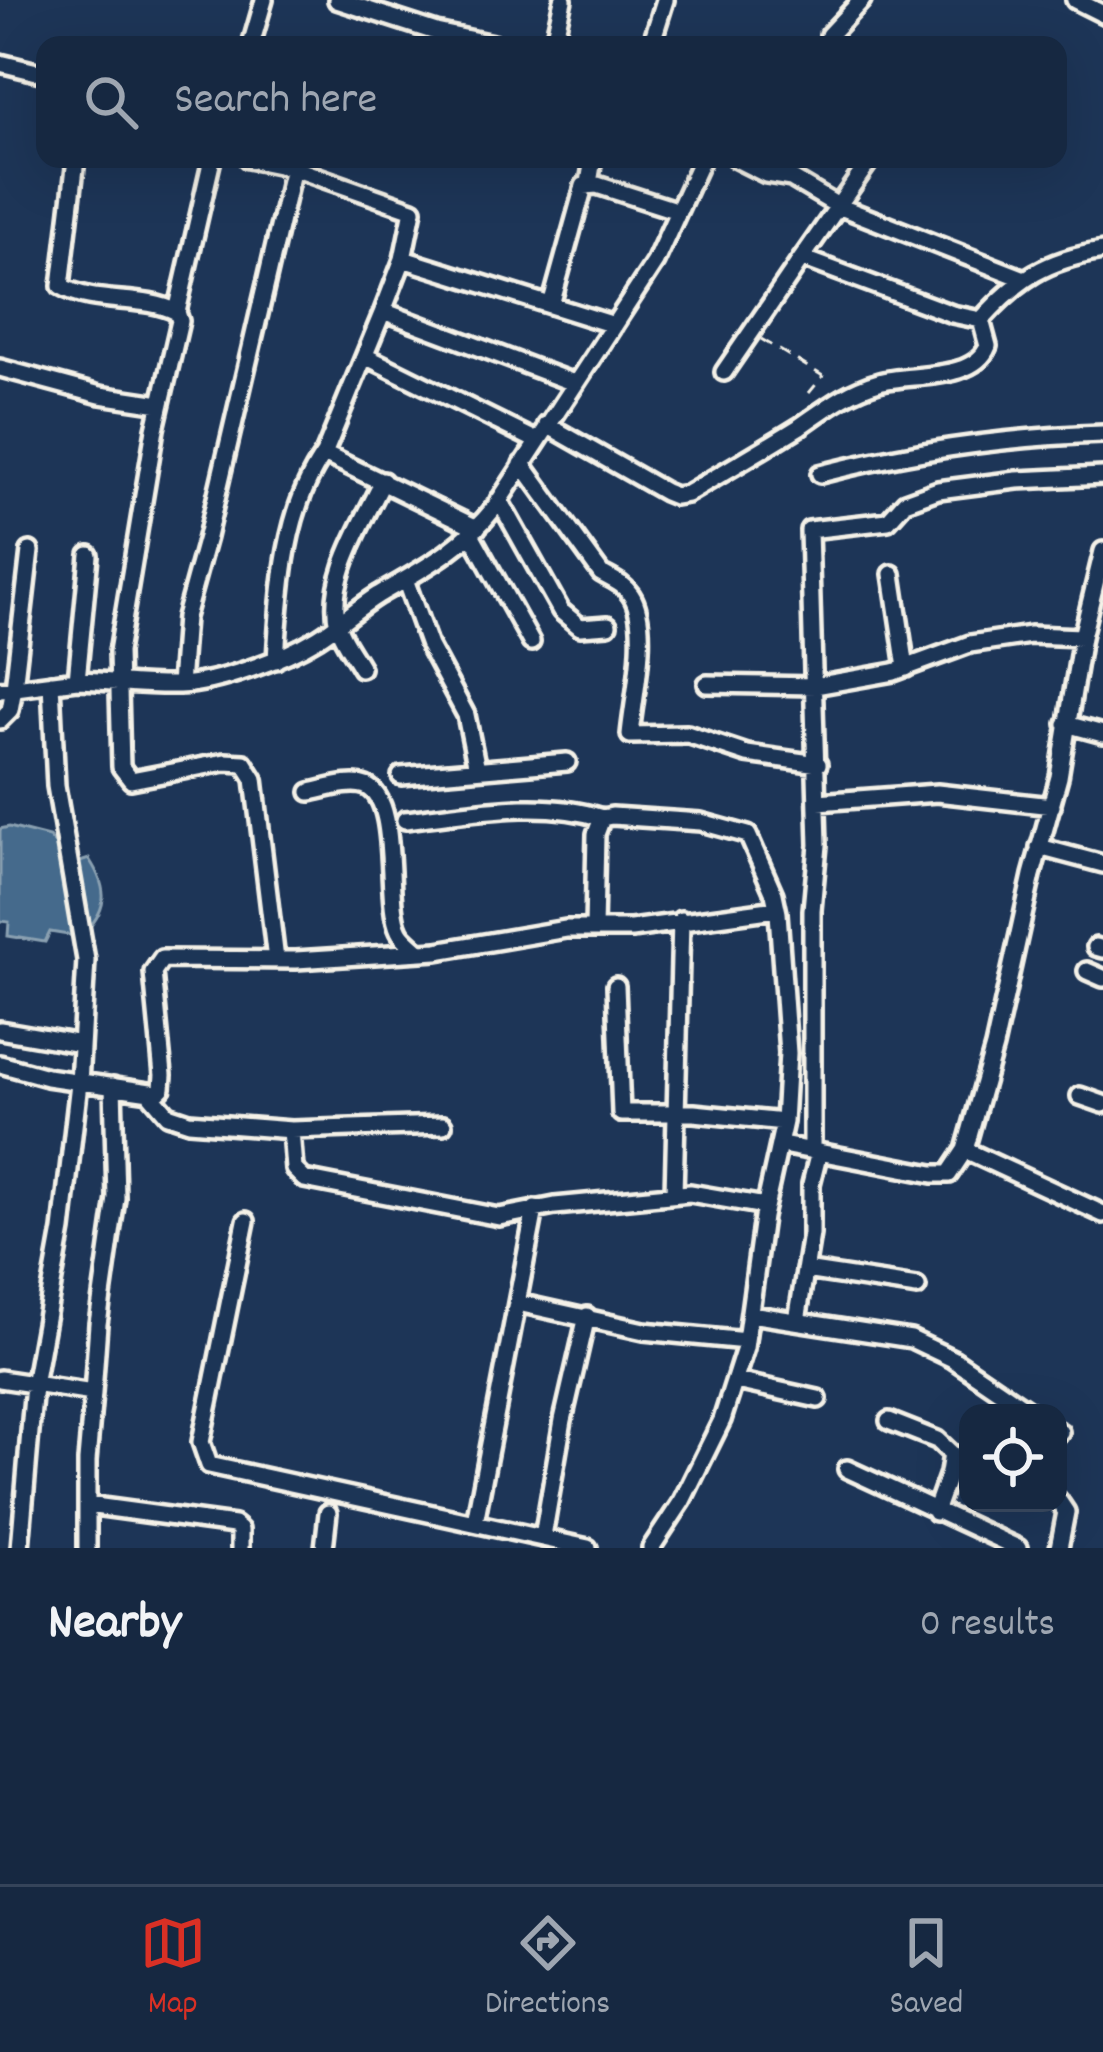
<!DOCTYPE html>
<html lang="en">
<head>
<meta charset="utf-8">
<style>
  body { margin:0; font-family:Dekko,sans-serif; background:#23344c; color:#f1f3f6 }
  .controls { position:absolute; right:36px; bottom:36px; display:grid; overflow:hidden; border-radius:24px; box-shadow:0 12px 48px #0002 }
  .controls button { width:108px; height:108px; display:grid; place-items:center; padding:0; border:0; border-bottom:3px solid #35445a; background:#162841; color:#f1f3f6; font:60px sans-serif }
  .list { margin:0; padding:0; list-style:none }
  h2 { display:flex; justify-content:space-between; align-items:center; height:156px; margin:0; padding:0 48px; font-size:51px }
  h2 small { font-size:39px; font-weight:400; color:#9ea6b1 }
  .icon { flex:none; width:66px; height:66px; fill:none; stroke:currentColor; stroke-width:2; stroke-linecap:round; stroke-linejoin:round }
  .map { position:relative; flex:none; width:1103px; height:1548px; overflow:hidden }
  .search { position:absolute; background:#162841; box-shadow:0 12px 48px #0002; left:36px; right:36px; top:36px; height:132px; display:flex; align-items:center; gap:30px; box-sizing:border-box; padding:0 42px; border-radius:24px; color:#9ea6b1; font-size:45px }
  .sheet { height:336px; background:#162841 }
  nav { display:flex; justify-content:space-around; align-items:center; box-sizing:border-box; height:168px; border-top:3px solid #35445a; background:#162841; font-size:33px; color:#9ea6b1 }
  nav a { display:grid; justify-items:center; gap:6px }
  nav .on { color:#d93025 }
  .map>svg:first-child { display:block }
  .water { fill:#446a8c; stroke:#8aa0b1; stroke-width:3 }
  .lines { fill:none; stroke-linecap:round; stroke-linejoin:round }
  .minor-casing { stroke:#f4f1e8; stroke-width:24 }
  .path { stroke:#f4f1e8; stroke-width:3; stroke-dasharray:12 9; stroke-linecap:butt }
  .minor { stroke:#1d3557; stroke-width:15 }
</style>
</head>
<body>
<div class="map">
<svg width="1103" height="1548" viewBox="0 0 1103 1548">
  <rect width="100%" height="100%" fill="#1d3557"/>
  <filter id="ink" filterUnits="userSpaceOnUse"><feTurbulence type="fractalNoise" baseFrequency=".00833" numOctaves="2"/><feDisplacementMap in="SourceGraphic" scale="24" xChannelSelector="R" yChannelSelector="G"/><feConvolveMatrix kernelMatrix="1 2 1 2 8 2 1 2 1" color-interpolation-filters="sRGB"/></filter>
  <g filter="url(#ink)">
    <path class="water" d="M9 827 49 837 74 864 89 859C110 891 108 911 80 937L50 932 45 942 8 936 9 922 0 921V829Z"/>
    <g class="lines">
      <g class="minor-casing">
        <path id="minor" d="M337 0 436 32 497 45
          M1075 0 1103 14
          M829 35 862 0
          M251 45 264 0
          M553 45 563 0
          M651 45 665 0
          M0 63 45 74
          M76 159 61 286C95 306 142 294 177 312L180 321 155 429 118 652 121 767 131 780 225 762 244 763 254 779 276 960
          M248 159 293 168 413 210 403 259
          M736 159 766 174 791 178 838 206 1022 278
          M871 159 802 258 952 314 981 320C1019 278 1046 260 1103 251
          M589 183 593 159
          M551 305 584 186 597 185 678 211
          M383 311 324 454 477 528
          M177 312 212 159
          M365 356 537 441
          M0 368 100 395 160 404
          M724 372 802 258
          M574 383 383 311 403 259 614 325
          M547 425 665 492 675 496 687 494C724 472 762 450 799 427 825 409 847 391 879 382 910 373 974 382 988 346L981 320
          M522 464 601 573C613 580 623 583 631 595 651 625 633 700 630 735L687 734 747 754 818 764
          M820 474C914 450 1006 437 1103 434
          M499 500 561 611 580 627 608 625
          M471 534 531 642
          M1103 551 1082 637 1059 777 1032 875 994 1047 965 1150 1103 1214
          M89 555 77 680C111 681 145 686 179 685 219 683 284 659 318 638 339 625 357 608 378 595 423 569 462 549 495 507L655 262 702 159
          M892 574 906 668
          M406 582 429 646 466 715 477 769
          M276 660C280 592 284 510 324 454
          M361 668C354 655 341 639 338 626 326 578 364 522 383 481
          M707 684 815 686 894 672 970 644 1030 635 1082 637
          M180 685 185 617 207 537 295 159
          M0 690 77 680
          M0 720 10 710 14 688 30 551
          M1066 724 1103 734
          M401 776 567 762
          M310 792C326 789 350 780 366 786 401 801 384 902 399 931 402 938 413 946 419 952
          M818 802 937 793 1052 806
          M405 820C469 813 541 798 602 818
          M1039 847 1103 864
          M594 929 596 834 602 818 612 816 701 822 748 835 774 894 778 913 788 1053 784 1122 763 1217 745 1348 722 1420 682 1501 651 1548
          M1096 947 1103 949
          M1087 971 1103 978
          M616 986 621 1113H694L784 1122
          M0 1030 81 1044
          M0 1064 47 1077 157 1093 162 1088 163 1075 153 972 162 959 296 960 437 951 566 929H631L777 909
          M150 1094 168 1115 189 1122 291 1130 443 1125
          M1080 1096 1103 1104
          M291 1130 294 1169 304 1179 499 1217 555 1206 690 1193 765 1206
          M782 1145 933 1174H949L965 1150
          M812 1151V910L818 845 809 530 888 521 905 502 938 490 1017 480 1103 476
          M674 1194 681 920
          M246 1221 201 1442 209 1465 588 1548
          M805 1270 917 1287
          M518 1303 644 1331 746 1341
          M750 1314 911 1339 953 1359 1032 1413
          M797 1321 811 1234V1184L819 1152
          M0 1379 93 1393 87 1461V1548
          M736 1381 818 1399
          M93 1393 98 1324 116 1198 113 1086
          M889 1421 937 1440 952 1454 949 1473 935 1512
          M1058 1431 1060 1432
          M847 1469 1018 1548
          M1058 1500 1066 1512 1059 1548
          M87 1505 234 1525 240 1530V1548
          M475 1522 535 1209
          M543 1537 563 1420 587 1316
          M20 1548 34 1385 62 1230 79 1083 86 960 56 786 51 683
          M324 1548 328 1513"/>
      </g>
      <path class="path" d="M761 339 823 376 809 393"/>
      <use href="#minor" class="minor"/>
    </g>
  </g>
</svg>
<div class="controls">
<button><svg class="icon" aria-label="locate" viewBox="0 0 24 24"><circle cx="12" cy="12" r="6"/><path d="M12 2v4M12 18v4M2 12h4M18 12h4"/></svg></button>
</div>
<div class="search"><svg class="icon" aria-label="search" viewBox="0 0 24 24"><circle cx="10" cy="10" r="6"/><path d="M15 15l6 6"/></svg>Search here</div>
</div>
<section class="sheet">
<h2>Nearby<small>0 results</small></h2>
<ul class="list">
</ul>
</section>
<nav>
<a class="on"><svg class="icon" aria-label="map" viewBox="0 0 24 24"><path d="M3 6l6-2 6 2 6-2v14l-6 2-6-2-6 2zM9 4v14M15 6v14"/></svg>Map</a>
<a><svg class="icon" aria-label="directions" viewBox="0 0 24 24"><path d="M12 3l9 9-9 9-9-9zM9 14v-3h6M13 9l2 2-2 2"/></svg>Directions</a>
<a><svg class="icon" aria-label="saved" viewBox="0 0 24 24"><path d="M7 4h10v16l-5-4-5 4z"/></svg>Saved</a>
</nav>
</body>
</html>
